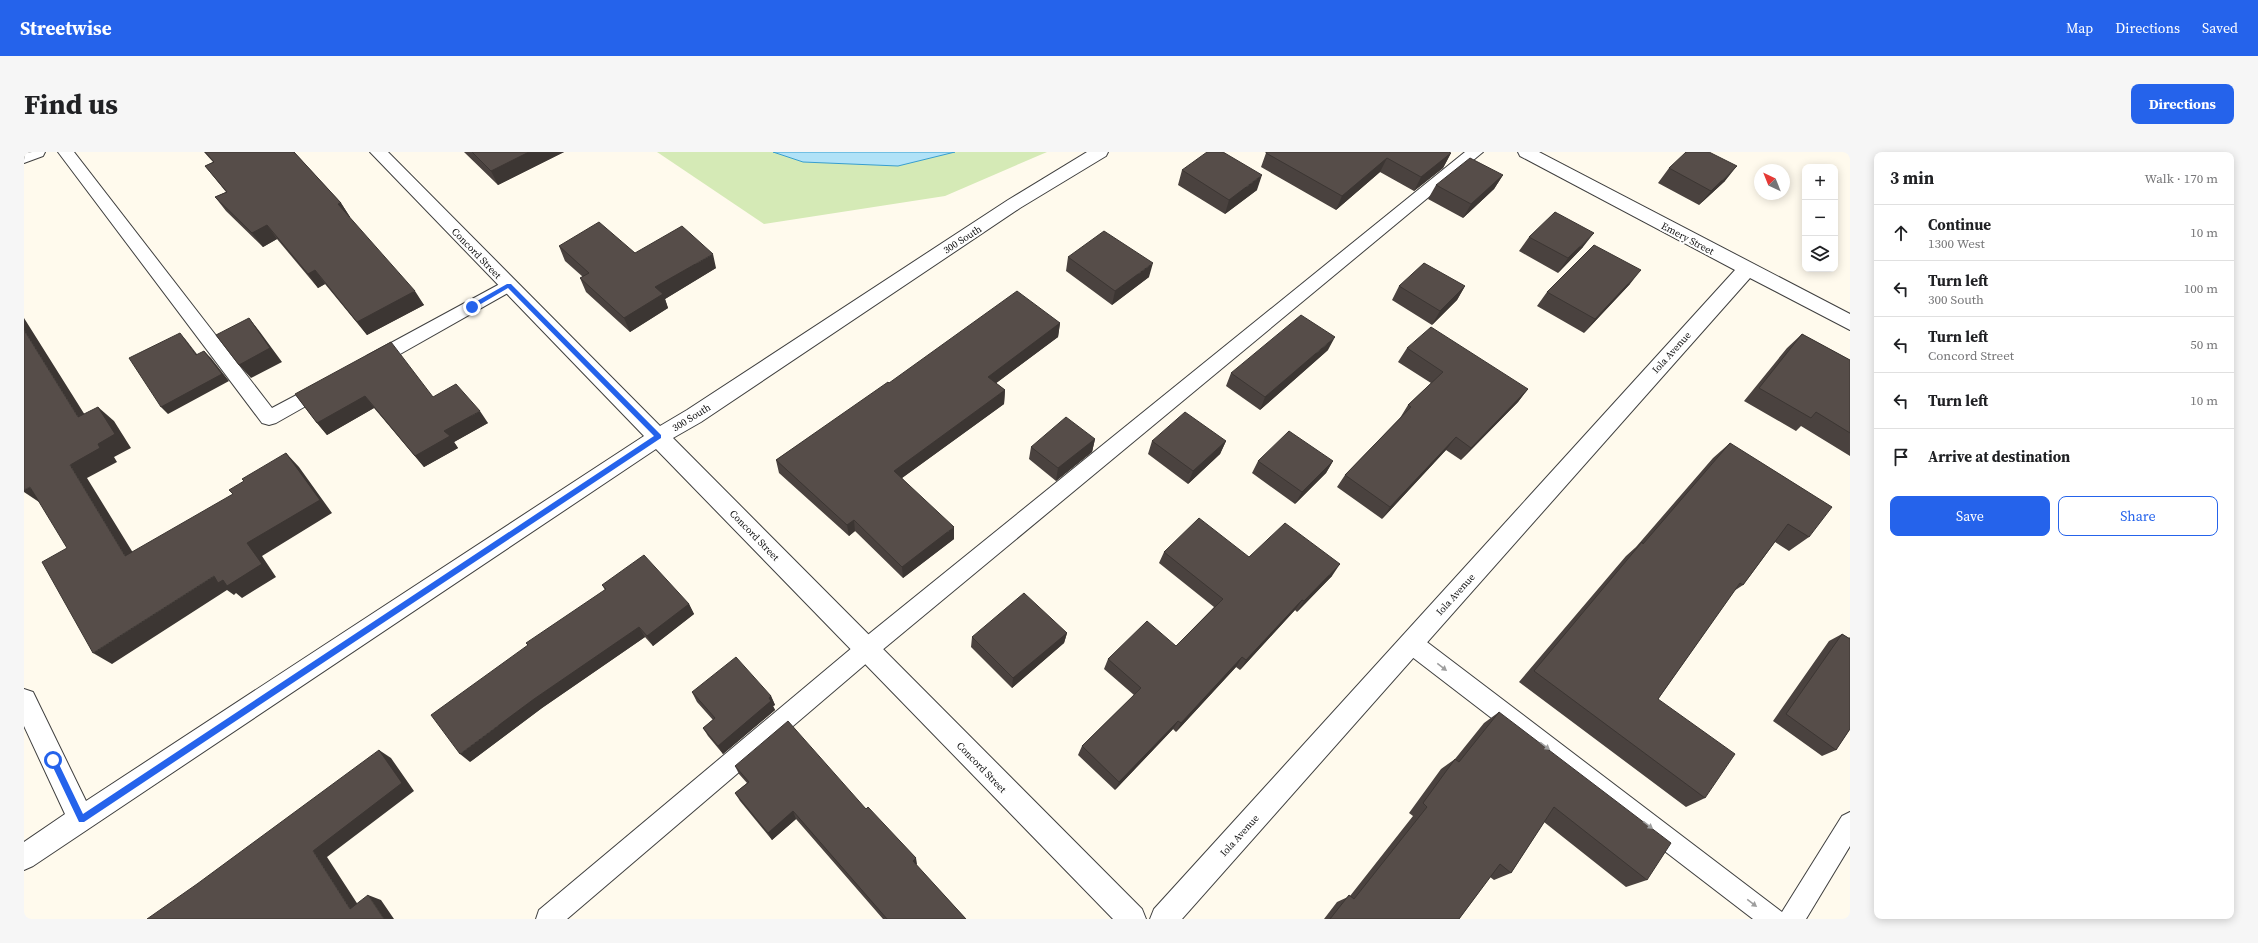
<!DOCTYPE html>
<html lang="en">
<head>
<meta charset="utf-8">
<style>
  body { margin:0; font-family:"Source Serif 4",serif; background:#f6f6f6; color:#202124 }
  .controls { position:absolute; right:12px; top:12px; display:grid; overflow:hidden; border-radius:8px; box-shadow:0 2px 10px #0003 }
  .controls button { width:36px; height:36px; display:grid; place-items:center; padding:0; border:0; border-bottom:1px solid #e0e0e0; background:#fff; color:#202124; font:20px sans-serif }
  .compass { position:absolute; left:1730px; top:12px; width:36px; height:36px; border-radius:50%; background:#fff; box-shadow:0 2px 10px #0003; rotate:317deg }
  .stop { position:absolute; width:12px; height:12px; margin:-9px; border:3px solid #2563eb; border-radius:50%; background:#fff }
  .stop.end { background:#2563eb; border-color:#fff; box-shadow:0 1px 4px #0008 }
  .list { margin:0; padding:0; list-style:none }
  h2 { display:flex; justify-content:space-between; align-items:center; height:52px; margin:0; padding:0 16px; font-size:17px }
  h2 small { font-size:13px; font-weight:400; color:#757577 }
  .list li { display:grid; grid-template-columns:26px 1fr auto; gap:12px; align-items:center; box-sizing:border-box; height:56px; padding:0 16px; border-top:1px solid #e0e0e0 }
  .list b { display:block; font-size:15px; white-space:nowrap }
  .list p { margin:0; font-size:13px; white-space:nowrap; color:#757577 }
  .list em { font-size:13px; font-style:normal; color:#757577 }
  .actions { display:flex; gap:8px; padding:12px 16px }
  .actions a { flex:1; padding:9px 0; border:1px solid #2563eb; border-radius:8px; text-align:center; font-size:14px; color:#2563eb }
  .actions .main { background:#2563eb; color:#fff }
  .icon { flex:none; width:22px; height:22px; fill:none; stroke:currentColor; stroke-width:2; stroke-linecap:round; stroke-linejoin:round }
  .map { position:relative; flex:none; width:1826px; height:767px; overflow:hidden; border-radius:8px }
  header { display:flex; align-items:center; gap:24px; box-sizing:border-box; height:56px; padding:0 20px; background:#2563eb; color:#fff }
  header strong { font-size:19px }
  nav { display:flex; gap:22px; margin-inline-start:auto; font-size:14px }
  .intro { display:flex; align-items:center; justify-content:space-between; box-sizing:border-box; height:96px; padding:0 24px }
  h1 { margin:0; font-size:28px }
  .button { padding:10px 18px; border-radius:8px; background:#2563eb; color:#fff; font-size:14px; font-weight:700 }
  main { display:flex; gap:24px; padding:0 24px }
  aside { flex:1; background:#fff; border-radius:8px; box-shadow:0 2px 10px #0003 }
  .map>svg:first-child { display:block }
  .green { fill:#d5eab6 }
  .water { fill:#b1e2f7; stroke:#379ecf }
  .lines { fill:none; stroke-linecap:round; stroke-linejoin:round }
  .lane-casing { stroke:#404040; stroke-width:2 }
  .street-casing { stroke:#404040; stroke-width:2 }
  .lane { fill:#fff; fill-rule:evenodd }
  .street { fill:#fff; fill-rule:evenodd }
  .wall { fill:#4a423f }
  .shaded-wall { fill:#3c3633 }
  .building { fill:#564d49; stroke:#3c3633 }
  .oneway { fill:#9e9e9e }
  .route { fill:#2563eb }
  .labels { text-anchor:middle; stroke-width:4; stroke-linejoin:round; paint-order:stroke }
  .street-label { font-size:10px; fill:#0d0d0d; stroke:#fff }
</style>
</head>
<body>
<header>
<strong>Streetwise</strong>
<nav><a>Map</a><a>Directions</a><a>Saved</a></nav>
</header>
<div class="intro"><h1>Find us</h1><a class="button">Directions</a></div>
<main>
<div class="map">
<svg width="1826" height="767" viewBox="0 0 1826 767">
  <rect width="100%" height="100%" fill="#fffaed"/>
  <path class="green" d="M633 0H1023L921 44 740 72Z"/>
  <path class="water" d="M749 0H931L874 14 779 10Z"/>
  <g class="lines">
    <g class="lane-casing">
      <path id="lane" d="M34 0H50L248 256 299 229 305 231 308 236 305 241 252 271 245 273 238 271Z
        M1441 0H1459L851 504 543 767H512L515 758 835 490Z
        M485 127 491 129 493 133 491 137 355 214 349 216 343 214 340 209 343 204Z
        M1387 481 1395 484 1758 760 1818 664 1826 660V694L1782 767H1729L1379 498 1376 491 1379 484Z"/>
    </g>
    <g class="street-casing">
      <path id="street" d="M0 0H21L19 4 0 11Z
        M346 0H364L636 274 663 258 984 48 1063 0H1084L1082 4 996 56 677 270 649 286 1118 757 1122 767H1089L632 297 9 714 0 718V690L41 662 0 574V537L9 540 62 649 620 284Z
        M1494 0H1515L1826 162V178L1726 126 1158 767H1126L1130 757 1711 118 1496 4Z"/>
    </g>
    <use href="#lane" class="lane"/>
    <use href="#street" class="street"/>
  </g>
  <path class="wall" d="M180 0H270L317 51 326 65H325L400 153 343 183 301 132 294 136 253 87 239 95 202 59 191 45 202 40 181 14 189 10Z
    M440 0H540L474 33Z
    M1242 1H1427L1419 16 1390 39 1356 20 1312 58 1237 15Z
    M1645 16 1701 29 1675 53 1634 31Z
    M1158 18 1233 38 1201 62 1154 33Z
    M1479 23 1470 37 1439 66 1404 47 1412 33Z
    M1505 85 1559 95 1534 121 1495 99Z
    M535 94 611 101 692 116 641 147 644 156 606 180 562 140 556 126 559 125 541 109Z
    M1044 105 1125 125 1088 153 1042 119Z
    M1606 132 1560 181 1513 154 1523 140Z
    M1375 134H1441L1433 148 1408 173 1368 148Z
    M1036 171 1034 185 972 231 981 238 980 252 878 326 930 387 879 426 831 379 825 384 755 321 752 308 865 231Z
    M1778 182 1826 208V304L1777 274 1772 279 1720 249 1763 196Z
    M1383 196 1504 237 1494 250 1437 308 1422 298 1358 367 1313 335 1321 323 1376 266 1384 253 1407 231 1374 210Z
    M1304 198 1236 258 1202 234 1207 221Z
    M271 242 409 245 464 271 430 290 434 296 400 315 350 256 303 283 293 271Z
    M1071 287 1068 300 1032 329 1005 307 1007 295Z
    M1128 289H1202L1196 302 1164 332 1124 302Z
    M1706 291 1785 385 1765 399 1751 390 1719 433 1710 439 1634 547 1681 646 1662 655 1495 530 1602 404 1612 395 1689 306Z
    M1234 309H1309L1302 321 1271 352 1228 321Z
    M1140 400 1225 405 1308 424 1273 460 1271 458 1216 518 1212 515 1152 580 1149 577 1091 638 1054 603 1058 594 1110 543 1080 517 1084 507 1152 494 1190 455 1135 411Z
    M578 433 665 452 670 462 629 494 621 485 518 556 446 610 581 438Z
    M1043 481 1040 491 988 536 947 495 948 485Z
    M1818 482 1825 486 1826 485V577L1812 598 1798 604 1749 569 1805 489Z
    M668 540 747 544 751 553 749 554 751 558 699 602 684 584 679 576 689 568 673 550Z
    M1475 560 1623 728 1602 735 1520 670 1487 721 1470 728 1466 725 1435 767H1300L1313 750 1326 744 1389 664 1385 661 1417 617 1431 607 1460 571Z
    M711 614 842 657 892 706V713L942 767H859L772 667 748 688 716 649 711 641 723 631 715 622Z"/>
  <path class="shaded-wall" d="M505 0H540L474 33 467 19Z
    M1427 1 1419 16 1390 39 1397 25Z
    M1363 6 1356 20 1312 58 1318 44Z
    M1713 14 1701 29 1675 53 1687 39Z
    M1238 23 1233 38 1201 62 1205 48Z
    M1479 23 1470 37 1439 66 1447 52Z
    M317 51 326 65 323 67 314 52Z
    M243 73 253 87 239 95 228 81Z
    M1570 81 1559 95 1534 121 1544 106Z
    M689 102 692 116 641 147 644 156 606 180 600 166 631 135Z
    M1129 111 1125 125 1088 153 1091 139Z
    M291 118 301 132 294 136 284 122Z
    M1617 118 1606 132 1560 181 1571 167Z
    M1441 134 1433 148 1408 173 1416 159Z
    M391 139 400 153 343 183 333 170Z
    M0 166 71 279 54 265 0 178Z
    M225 166 236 180 258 210 227 226 215 213Z
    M1036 171 1034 185 963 238 964 225Z
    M156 181 162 188 179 210 172 203Z
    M1311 185 1304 198 1236 258 1241 245Z
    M180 199 187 206 205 229 144 262 137 255Z
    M1504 237 1494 250 1437 308 1447 296Z
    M981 238 980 252 871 331 870 319Z
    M341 244 350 256 303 283 293 271Z
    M74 255 90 269 107 296 90 305 93 310 63 326 119 417 101 404 46 313 74 292Z
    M456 259 464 271 430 290 434 296 400 315 391 304 420 279Z
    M1432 285 1422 298 1358 367 1366 355Z
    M1071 287 1068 300 1032 329 1034 316Z
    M1202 289 1196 302 1164 332 1169 319Z
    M262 301 275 315 308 361 238 404 252 425 218 446 212 441 210 443 203 438 88 512 69 501 190 424 199 428 223 391Z
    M1309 309 1302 321 1271 352 1278 340Z
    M6 335 18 352 0 340V338Z
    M830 368 831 379 825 384 823 373Z
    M930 375V387L879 426 878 415Z
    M1316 412 1308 424 1273 460 1280 449Z
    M1278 448 1271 458 1216 518 1222 508Z
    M665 452 670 462 629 494 623 484Z
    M615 475 621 485 518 556 446 610 436 602 510 547Z
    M1043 481 1040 491 988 536 989 526Z
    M1218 505 1212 515 1152 580 1157 571Z
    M747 544 751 553 749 554 751 558 699 602 694 594Z
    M1154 569 1149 577 1091 638 1095 630Z
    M355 598 367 606 390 639 303 705 340 762 326 757 289 699Z
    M769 659 772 667 748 688 744 681Z
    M892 706 893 712 889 716V709Z
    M344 743 357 748 370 767H360Z"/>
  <path class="building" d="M181 0H270L317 51 314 52 391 139 333 170 291 118 284 122 243 73 228 81 191 45 203 40 181 14 190 10Z
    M448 0H505L467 19Z
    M1183 0H1199L1238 23 1205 48 1158 18Z
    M1242 0H1424L1427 1 1397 25 1363 6 1318 44 1242 1Z
    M1662 0H1685L1713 14 1687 39 1645 16Z
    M1446 6 1479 23 1447 52 1412 33Z
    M1531 60 1570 81 1544 106 1505 85Z
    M575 70 611 101 658 74 689 102 631 135 639 142 600 166 556 126 565 121 535 94Z
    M1080 79 1129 111 1091 139 1044 105Z
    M1570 93 1617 118 1571 167 1523 140Z
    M1400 111 1441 134 1416 159 1375 134Z
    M993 139 1036 171 964 225 981 238 870 319 930 375 878 415 830 368 823 373 752 308 864 230 865 231Z
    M1277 163 1311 185 1241 245 1207 221Z
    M225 166 246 196 215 213 192 183Z
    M1407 175 1504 237 1447 296 1432 285 1366 355 1321 323 1387 255 1384 253 1419 220 1383 196Z
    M0 178 54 265 74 255 91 282 74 292 76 296 46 313 101 404 209 342 205 338 220 329 218 327 262 301 296 348 223 391 238 412 203 434 199 428 194 431 190 424 69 501 18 410 43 396 6 335 0 338Z
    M156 181 172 203 180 199 198 222 137 255 105 206Z
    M1778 182 1826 208V281L1792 260 1787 266 1735 236Z
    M367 190 409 245 432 232 456 259 420 279 426 284 391 304 341 244 293 271 271 242Z
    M1161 260 1202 289 1169 319 1128 289Z
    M1042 265 1071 287 1034 316 1007 295Z
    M1265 279 1309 309 1278 340 1234 309Z
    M1706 291 1808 355 1785 385 1764 372 1719 433 1716 431 1634 547 1711 602 1681 646 1510 519 1618 390 1619 392Z
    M1175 366 1225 405 1261 371 1316 412 1280 449 1278 448 1222 508 1218 505 1157 571 1154 569 1095 630 1058 594 1117 536 1084 507 1123 469 1152 494 1199 447 1140 400Z
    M620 403 665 452 623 484 615 475 510 547 436 602 407 563 504 493 502 491 582 437 578 433Z
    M1000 441 1043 481 989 526 948 485Z
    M1818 482 1826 487V577L1812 598 1762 562Z
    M712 505 747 544 745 546 747 549 694 594 679 576 691 566 668 540Z
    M1475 560 1647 691 1623 728 1530 655 1487 721 1476 712 1435 767H1306L1325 743 1330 747 1403 655 1399 651 1431 607 1435 610Z
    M764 569 842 657 844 655 892 706 889 709 942 767H863L769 659 744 681 711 641 725 630 711 614Z
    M355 598 378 631 289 699 326 757 344 743 360 767H123L173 732Z"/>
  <defs><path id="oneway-solid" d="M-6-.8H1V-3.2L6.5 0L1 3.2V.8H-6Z"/></defs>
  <g class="oneway">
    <use href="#oneway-solid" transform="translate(1418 515) rotate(38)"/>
    <use href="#oneway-solid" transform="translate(1521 594) rotate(37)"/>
    <use href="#oneway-solid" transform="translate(1624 673) rotate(37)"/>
    <use href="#oneway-solid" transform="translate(1728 751) rotate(37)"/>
  </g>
  <path class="route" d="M483 132H487L637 283V286L60 670H55L27 611V606H32L59 662 630 284 484 136 450 156H446V153Z"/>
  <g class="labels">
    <g class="street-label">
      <text transform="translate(1664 86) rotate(28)" y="4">Emery Street</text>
      <text transform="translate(938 87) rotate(-33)" y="4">300 South</text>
      <text transform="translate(453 101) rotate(46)" y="4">Concord Street</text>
      <text transform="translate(1647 200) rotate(-48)" y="4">Iola Avenue</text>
      <text transform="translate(667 265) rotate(-32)" y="4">300 South</text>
      <text transform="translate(731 383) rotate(46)" y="4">Concord Street</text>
      <text transform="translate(1431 442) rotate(-48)" y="4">Iola Avenue</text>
      <text transform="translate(958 615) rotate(46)" y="4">Concord Street</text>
      <text transform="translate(1215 683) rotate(-48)" y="4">Iola Avenue</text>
    </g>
  </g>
</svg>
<div class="controls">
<button>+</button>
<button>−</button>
<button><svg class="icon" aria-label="layers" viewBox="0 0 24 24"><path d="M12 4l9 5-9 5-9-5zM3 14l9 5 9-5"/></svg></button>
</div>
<svg class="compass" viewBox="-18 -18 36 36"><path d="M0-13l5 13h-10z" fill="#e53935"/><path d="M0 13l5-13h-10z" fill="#757577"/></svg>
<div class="stop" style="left:29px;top:608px"></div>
<div class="stop end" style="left:448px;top:155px"></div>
</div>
<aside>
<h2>3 min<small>Walk · 170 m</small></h2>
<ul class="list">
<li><svg class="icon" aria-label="ahead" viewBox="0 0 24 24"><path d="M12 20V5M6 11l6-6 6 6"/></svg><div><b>Continue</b><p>1300 West</p></div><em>10 m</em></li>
<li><svg class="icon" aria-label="left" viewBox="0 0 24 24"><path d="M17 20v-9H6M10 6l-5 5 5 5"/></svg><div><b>Turn left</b><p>300 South</p></div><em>100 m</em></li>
<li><svg class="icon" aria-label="left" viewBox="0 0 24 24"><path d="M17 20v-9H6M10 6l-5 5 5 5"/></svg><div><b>Turn left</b><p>Concord Street</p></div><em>50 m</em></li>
<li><svg class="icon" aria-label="left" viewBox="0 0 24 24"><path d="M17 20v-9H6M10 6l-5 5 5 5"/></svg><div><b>Turn left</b></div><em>10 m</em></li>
<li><svg class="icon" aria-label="arrive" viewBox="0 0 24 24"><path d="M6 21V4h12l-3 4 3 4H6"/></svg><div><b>Arrive at destination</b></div></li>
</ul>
<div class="actions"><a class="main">Save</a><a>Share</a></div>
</aside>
</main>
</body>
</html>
